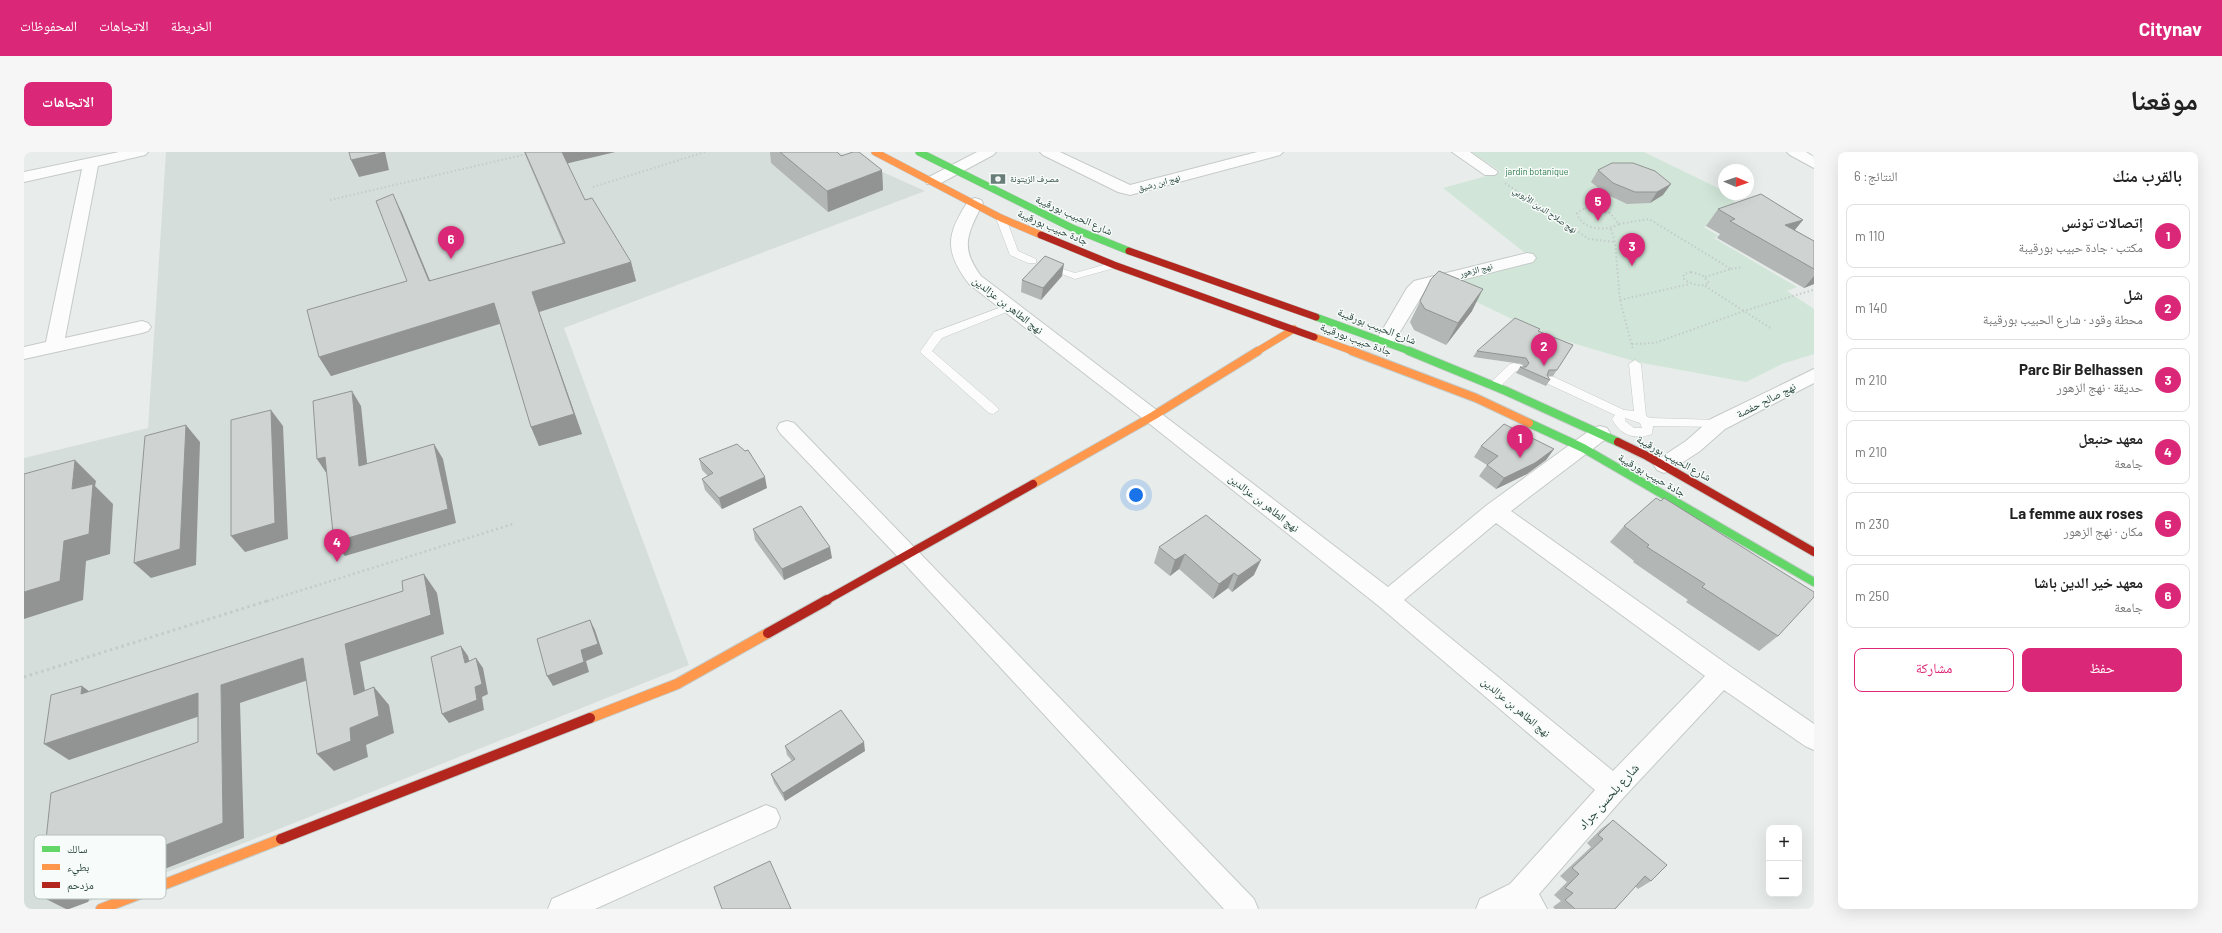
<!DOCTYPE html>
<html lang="ar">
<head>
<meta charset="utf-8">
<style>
  body { margin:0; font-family:Barlow,"Noto Naskh Arabic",sans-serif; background:#f6f6f6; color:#222; direction:rtl }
  .controls { position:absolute; right:12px; bottom:12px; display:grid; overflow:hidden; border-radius:8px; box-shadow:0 4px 16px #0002 }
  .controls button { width:36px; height:36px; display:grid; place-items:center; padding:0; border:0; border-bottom:1px solid #e0e0e0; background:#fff; color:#222; font:20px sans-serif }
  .compass { position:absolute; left:1694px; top:12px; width:36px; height:36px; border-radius:50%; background:#fff; box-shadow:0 4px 16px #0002; rotate:92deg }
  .you { position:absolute; left:1112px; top:343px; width:14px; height:14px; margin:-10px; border:3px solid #fff; border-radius:50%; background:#1a73e8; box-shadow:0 0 0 6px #1a73e833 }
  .badge { display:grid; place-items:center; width:26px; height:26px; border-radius:50%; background:#db2777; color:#fff; font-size:13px; font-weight:700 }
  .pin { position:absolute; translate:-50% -33px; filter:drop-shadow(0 1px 2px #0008) }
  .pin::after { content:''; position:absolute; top:21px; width:14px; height:12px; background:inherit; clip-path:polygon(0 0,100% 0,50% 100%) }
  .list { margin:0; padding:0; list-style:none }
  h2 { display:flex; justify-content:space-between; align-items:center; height:52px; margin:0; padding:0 16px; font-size:17px }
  h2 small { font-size:13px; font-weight:400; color:#767676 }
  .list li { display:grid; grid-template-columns:26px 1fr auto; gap:12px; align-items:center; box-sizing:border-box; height:64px; margin:0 8px 8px; padding:0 8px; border:1px solid #e0e0e0; border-radius:8px }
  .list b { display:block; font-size:15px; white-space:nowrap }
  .list p { margin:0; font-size:13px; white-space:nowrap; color:#767676 }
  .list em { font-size:13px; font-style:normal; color:#767676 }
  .actions { display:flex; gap:8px; padding:12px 16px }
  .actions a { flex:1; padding:9px 0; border:1px solid #db2777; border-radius:8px; text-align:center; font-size:14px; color:#db2777 }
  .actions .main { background:#db2777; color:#fff }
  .map { position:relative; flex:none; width:1790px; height:757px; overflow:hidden; direction:ltr; border-radius:8px }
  header { display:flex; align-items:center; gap:24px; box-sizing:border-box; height:56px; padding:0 20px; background:#db2777; color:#fff }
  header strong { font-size:19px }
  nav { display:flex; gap:22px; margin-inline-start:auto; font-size:14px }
  .intro { display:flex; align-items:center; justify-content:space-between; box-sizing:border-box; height:96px; padding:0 24px }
  h1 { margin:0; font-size:28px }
  .button { padding:10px 18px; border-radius:8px; background:#db2777; color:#fff; font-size:14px; font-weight:700 }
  main { display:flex; gap:24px; padding:0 24px }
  aside { flex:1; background:#fff; border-radius:8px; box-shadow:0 4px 16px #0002 }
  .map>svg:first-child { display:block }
  .built { fill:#d6dedb }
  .green { fill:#d1e6d8 }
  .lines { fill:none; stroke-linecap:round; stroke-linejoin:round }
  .lane-casing { stroke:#c5cac8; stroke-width:1 }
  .street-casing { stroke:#c5cac8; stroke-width:2 }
  .fast-far1-casing { stroke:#c3cbc8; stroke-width:8 }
  .fast-casing { stroke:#c3cbc8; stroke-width:10 }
  .slow-far2-casing { stroke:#c3cbc8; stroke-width:8 }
  .slow-far1-casing { stroke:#c3cbc8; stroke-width:10 }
  .slow-casing { stroke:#c3cbc8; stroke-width:12 }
  .jam-far2-casing { stroke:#c3cbc8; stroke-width:8 }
  .jam-far1-casing { stroke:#c3cbc8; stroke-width:10 }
  .jam-casing { stroke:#c3cbc8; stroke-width:12 }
  .path-far2 { stroke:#c3ccca; stroke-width:2; stroke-dasharray:1.5 2.5; stroke-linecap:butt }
  .path-far1 { stroke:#c3ccca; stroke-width:2.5; stroke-dasharray:2 3; stroke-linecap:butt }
  .path { stroke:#c3ccca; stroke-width:3; stroke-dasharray:2.5 3.5; stroke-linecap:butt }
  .lane { fill:#fcfcfc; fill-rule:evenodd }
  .street { fill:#fcfcfc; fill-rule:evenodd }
  .fast-far1 { stroke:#63d668; stroke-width:7 }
  .fast { stroke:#63d668; stroke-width:8 }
  .slow-far2 { stroke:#ff974d; stroke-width:7 }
  .slow-far1 { stroke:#ff974d; stroke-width:8 }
  .slow { stroke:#ff974d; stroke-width:10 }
  .jam-far2 { stroke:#b3261e; stroke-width:7 }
  .jam-far1 { stroke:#b3261e; stroke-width:8 }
  .jam { stroke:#b3261e; stroke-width:10 }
  .wall { fill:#b2b6b5 }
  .shaded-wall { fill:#919493 }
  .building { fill:#cfd4d2; stroke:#919493 }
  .labels { text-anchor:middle; stroke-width:3; stroke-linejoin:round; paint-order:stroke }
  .far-park-label { font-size:9px; fill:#2d7a4b; stroke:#f7fbf9 }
  .far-poi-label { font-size:9px; fill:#24423a; stroke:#f7fbf9; text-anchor:start }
  .far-street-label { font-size:9px; fill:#24423a; stroke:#f7fbf9 }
  .street-label { font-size:11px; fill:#24423a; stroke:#f7fbf9 }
  .near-street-label { font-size:13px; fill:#24423a; stroke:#f7fbf9 }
  .key { fill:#f7fbf9; stroke:#b8c4c0; stroke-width:1 }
  .key-label { font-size:11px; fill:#24423a }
</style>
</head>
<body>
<header>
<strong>Citynav</strong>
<nav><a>الخريطة</a><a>الاتجاهات</a><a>المحفوظات</a></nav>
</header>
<div class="intro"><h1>موقعنا</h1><a class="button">الاتجاهات</a></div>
<main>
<aside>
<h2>بالقرب منك<small>النتائج: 6</small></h2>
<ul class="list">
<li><span class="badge">1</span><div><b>إتصالات تونس</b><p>مكتب · جادة حبيب بورقيبة</p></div><em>110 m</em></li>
<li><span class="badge">2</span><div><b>شل</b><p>محطة وقود · شارع الحبيب بورقيبة</p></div><em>140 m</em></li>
<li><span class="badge">3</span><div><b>Parc Bir Belhassen</b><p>حديقة · نهج الزهور</p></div><em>210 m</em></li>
<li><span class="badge">4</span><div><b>معهد حنبعل</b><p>جامعة</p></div><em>210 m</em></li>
<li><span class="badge">5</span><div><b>La femme aux roses</b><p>مكان · نهج الزهور</p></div><em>230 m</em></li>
<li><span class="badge">6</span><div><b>معهد خير الدين باشا</b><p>جامعة</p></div><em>250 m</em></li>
</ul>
<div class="actions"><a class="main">حفظ</a><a>مشاركة</a></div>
</aside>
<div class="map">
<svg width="1790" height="757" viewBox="0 0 1790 757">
  <rect width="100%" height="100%" fill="#e8edeb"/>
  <path class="built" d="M142 0H814L901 39 540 176 665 513 220 691 45 757H0V306L124 276Z"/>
  <path class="green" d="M1448 0H1620L1700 39V42H1703L1720 60 1680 75 1695 84 1690 86 1773 135 1763 139 1790 157V202L1758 212 1722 230 1613 210 1538 188 1492 169 1415 132 1506 105 1419 36 1477 20Z"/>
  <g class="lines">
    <g class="lane-casing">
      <path id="lane" d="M977 63 982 66 994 99 1012 107V111H1004L986 103 972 66Z
        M1090 110 1094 111V115L1051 127 1022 116 1027 113 1051 121Z
        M986 152 991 155 990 157 918 186 908 199 973 255 975 258 969 262 965 261 896 200 910 180Z
        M1611 208 1617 212 1622 264 1626 266 1694 268 1700 272 1698 275 1629 274 1628 282C1611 288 1597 284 1588 267L1591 263 1522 231 1520 228 1522 225H1530L1600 258 1610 259 1605 212ZM1601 266 1616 271 1618 276H1610L1601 269Z
        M1490 211 1498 213 1500 216 1498 219H1492L1474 237H1466L1464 234 1466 231 1486 212Z"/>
    </g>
    <g class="street-casing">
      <path id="street" d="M95 0H124L121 3 74 14 41 186 118 169 124 171 127 175 124 179 118 181 0 207V195L22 190 58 17 0 30V20Z
        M953 0H972L969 3 915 32H903L901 29 903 26Z
        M1016 0H1036L1106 33 1233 0H1259L1256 3 1106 43 1094 40 1019 3Z
        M1428 0H1446L1474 20 1471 23H1461Z
        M1763 0H1782L1790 5V16L1766 3Z
        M951 46 957 48 959 51C944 81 935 95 957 124L1364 435 1463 353 1569 276 1576 274 1583 276 1586 281 1583 286 1487 359 1707 515 1790 572V598L1781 594 1700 538 1599 646 1515 742 1523 757H1452L1456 747 1486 732 1571 638 1356 455 1122 269 945 132C920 99 922 82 945 48ZM1472 371 1681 524 1589 619 1380 448Z
        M1503 101 1509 102 1512 106 1509 110 1402 137 1368 193 1361 195 1354 193 1352 189 1383 136 1390 129Z
        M1790 217V231L1701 277 1676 299 1647 318 1640 321 1633 318 1630 313 1633 308 1662 289 1687 267Z
        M763 269 770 271 1230 747 1234 757H1200L877 408 756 281 753 276 756 271Z
        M742 653 752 657 756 666 752 675 571 757H524L528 747Z"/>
    </g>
    <g class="fast-far1-casing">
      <path id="fast-far1" d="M895 0 1048 76 1105 99
        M1292 165 1388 200"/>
    </g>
    <g class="fast-casing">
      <path id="fast" d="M1385 199 1482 239 1594 290
        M1505 271 1559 296 1790 430"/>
    </g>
    <g class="slow-far2-casing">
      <path id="slow-far2" d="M851 0 977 66 1017 83
        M1290 185 1331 200
        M1232 200 1270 177"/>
    </g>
    <g class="slow-far1-casing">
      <path id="slow-far1" d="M1328 199 1452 246 1505 271
        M1009 332 1129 264 1234 199"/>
    </g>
    <g class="slow-casing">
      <path id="slow" d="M566 566 653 532 744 481
        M77 757 257 687"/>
    </g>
    <g class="jam-far2-casing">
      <path id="jam-far2" d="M1017 83 1090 113 1290 185
        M1105 99 1292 165"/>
    </g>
    <g class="jam-far1-casing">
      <path id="jam-far1" d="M1594 290 1623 304 1790 400
        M801 449 1009 332"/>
    </g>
    <g class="jam-casing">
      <path id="jam" d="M744 481 803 448
        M257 687 566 566"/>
    </g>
    <path class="path-far2" d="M1481 31 1565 87 1591 90
      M569 35 681 0
      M306 48 503 2
      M1561 56 1586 61 1595 72C1583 80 1557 78 1553 61Z
      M1595 72 1625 67 1707 117 1681 125
      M1587 77 1591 90 1596 148 1609 198
      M1707 117 1719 115
      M1667 120 1678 123 1685 131C1676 136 1666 132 1659 126L1660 122Z
      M1681 134 1748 177
      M1596 148 1666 132
      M1608 192 1631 191 1720 159 1789 138"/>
    <path class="path-far1" d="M243 449 489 372"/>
    <path class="path" d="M0 525 246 448"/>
    <use href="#lane" class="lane"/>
    <use href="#street" class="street"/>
    <use href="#fast-far1" class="fast-far1"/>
    <use href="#fast" class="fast"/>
    <use href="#slow-far2" class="slow-far2"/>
    <use href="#slow-far1" class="slow-far1"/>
    <use href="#slow" class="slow"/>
    <use href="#jam-far2" class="jam-far2"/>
    <use href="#jam-far1" class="jam-far1"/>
    <use href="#jam" class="jam"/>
  </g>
  <path class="wall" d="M500 0H591L543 11 561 48 607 110 612 129 515 160 558 282 515 294 507 275 476 172 307 224 295 205 383 129 378 61 406 129 539 91Z
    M746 0H813L817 4 858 18 859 38 804 60 747 11Z
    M1588 11 1639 43 1626 51 1603 52 1582 42 1567 30 1574 18Z
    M1694 57 1771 78 1790 89V132L1780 136 1693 86 1696 82 1682 74Z
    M1038 124 1017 148 997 140 998 128Z
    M1407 127 1448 159 1422 193 1390 178 1386 170Z
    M1515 179 1549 193 1529 224H1523L1526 228 1522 234 1492 221 1496 215H1500L1498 212 1449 205 1453 199Z
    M1457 294 1530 297 1522 308 1503 322 1472 337 1455 324 1463 313 1450 305Z
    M675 307 743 336 698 357 681 338 678 327 684 324 678 318Z
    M1182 363 1230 423 1208 440 1204 436 1189 447 1155 417 1146 424 1130 411 1135 395Z
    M1600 374 1754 484 1735 499 1662 450 1664 448 1609 410 1610 409 1586 390Z
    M729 377 808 406 760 428 731 388Z
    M761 594 841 599 761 649 750 631 747 622 768 609 763 603Z
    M1589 668 1627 729 1614 737 1611 734 1591 757H1531L1529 755 1537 749 1530 743 1543 730 1536 724 1567 695 1563 691 1577 677Z"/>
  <path class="shaded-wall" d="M358 0H361L365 18 335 25 327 8Z
    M537 0H591L541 12Z
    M858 18 859 38 804 60 803 39Z
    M1647 32 1639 43 1626 51 1633 40Z
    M369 42 378 61 414 148 405 129Z
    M1779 68 1766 84 1761 73Z
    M607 110 612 129 515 160 558 282 515 294 507 275 508 140Z
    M1040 112 1038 124 1017 148 1019 136Z
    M1790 124V132L1780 136Z
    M1459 137 1448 159 1422 193 1434 171Z
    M470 151 478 171 307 224 295 205Z
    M328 239 337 254 345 329 335 314Z
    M247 258 259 274 264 387 221 400 207 384Z
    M162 273 176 290 172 413 127 426 110 411Z
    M410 292 419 307 432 371 321 404 310 390Z
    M1530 297 1522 308 1503 322 1472 337 1480 326Z
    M301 305 303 322 293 307Z
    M51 308 72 329 71 334 89 352 86 402 62 409 59 448 0 467V440L40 389 48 337Z
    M741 325 743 336 698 357 695 346Z
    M806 395 808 406 760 428 758 417Z
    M1161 402 1155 417 1146 424 1151 408Z
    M1237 408 1230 423 1208 440 1214 424Z
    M1210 421 1204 436 1189 447 1195 432Z
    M400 422 413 441 420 482 336 510 345 561 330 543 321 492Z
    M566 468 571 478 579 502 562 509 565 520 529 534 523 524 557 498Z
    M437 494 444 504 448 521 441 511Z
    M279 506 296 524 216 551 220 686 66 746 64 750 45 757H42L16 744 40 732 199 671 197 533Z
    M452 506 459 516 464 542 458 545 460 558 425 571 418 562 451 535Z
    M58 534 81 551 57 542Z
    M350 535 365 553 370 581 342 593 344 605 310 619 293 602 326 576Z
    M174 541 194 558 45 608 20 592Z
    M840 590 841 599 761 649 759 641Z"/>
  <path class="building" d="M325 0H358V1L327 8Z
    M501 0H538L561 48 568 46 607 110 508 140 550 262 507 275 470 151 295 205 283 158 383 129 352 49 369 42 405 129 541 91Z
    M756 0H813L817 4 829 0H835L858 18 803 39Z
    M1588 11H1609L1631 19 1647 32 1633 40H1611L1589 31 1574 18Z
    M1737 42 1779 68 1761 73 1790 89V117L1706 69 1711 67 1694 57Z
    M1021 104 1040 112 1019 136 998 128Z
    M1415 119 1459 137 1434 171 1401 157 1396 149 1407 127Z
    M1491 166 1516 177 1514 179 1549 193 1533 218H1525L1523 223 1526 228 1496 215H1502L1505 211 1502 206 1453 199Z
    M328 239 335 314 410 292 424 357 310 390 301 305 293 307 289 249Z
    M247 258 251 371 207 384V268Z
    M1480 272 1530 297 1511 311 1480 326 1463 313 1474 304 1457 294Z
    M162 273 156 397 110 411 121 284Z
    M713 292 721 299 724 298 741 325 695 346 678 327 689 321 675 307Z
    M51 308 48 337 69 332 65 382 40 389 36 429 0 440V322Z
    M1632 346 1637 349 1640 346 1790 440V445L1754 484 1678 435 1681 432 1623 395 1625 393 1600 374Z
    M777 354 806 395 758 417 729 377Z
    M1182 363 1237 408 1214 424 1210 421 1195 432 1161 402 1151 408 1135 395Z
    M400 422 407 463 321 492 330 543 350 535 355 564 326 576 327 589 293 602 279 506 197 533 199 671 40 732 37 736 16 744 27 641 174 590V541L20 592 27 543 58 534 57 542 379 439 378 429Z
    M566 468 574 492 557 498 560 510 523 524 513 487Z
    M437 494 441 511 452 506 458 532 451 535 453 548 418 562 407 505Z
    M817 558 840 590 759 641 747 622 771 607 761 594Z
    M1589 668 1643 713 1627 729 1621 724 1591 757H1551L1541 748 1549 741 1541 736 1555 722 1548 716 1579 687 1574 683Z
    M746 709 767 757H698L690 735Z"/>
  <defs>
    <g id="bank-bare" transform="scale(1.2)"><path d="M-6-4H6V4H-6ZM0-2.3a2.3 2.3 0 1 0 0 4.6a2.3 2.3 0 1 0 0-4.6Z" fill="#697e78" stroke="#f7fbf9" stroke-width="2.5" paint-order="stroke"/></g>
  </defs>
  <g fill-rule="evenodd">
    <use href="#bank-bare" x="974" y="27"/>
  </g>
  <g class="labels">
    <g class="far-park-label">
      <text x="1513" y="23">jardin botanique</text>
    </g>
    <g class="far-poi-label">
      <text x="986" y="30">مصرف الزيتونة</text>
    </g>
    <g class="far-street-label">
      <text transform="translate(1135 31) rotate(-15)" y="3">نهج ابن رشيق</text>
      <text transform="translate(1521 58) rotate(34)" y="3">نهج صلاح الدين الأيوبي</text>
      <text transform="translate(1452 118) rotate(-14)" y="3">نهج الزهور</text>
    </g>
    <g class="street-label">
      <text transform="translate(1050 63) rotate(24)" y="4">شارع الحبيب بورقيبة</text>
      <text transform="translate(1029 75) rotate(23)" y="4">جادة حبيب بورقيبة</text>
      <text transform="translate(984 153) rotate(38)" y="4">نهج الطاهر بن عزالدين</text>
      <text transform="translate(1353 174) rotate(21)" y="4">شارع الحبيب بورقيبة</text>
      <text transform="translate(1332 187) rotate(20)" y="4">جادة حبيب بورقيبة</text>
      <text transform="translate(1742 248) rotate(-27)" y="4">نهج صالح حفصة</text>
      <text transform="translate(1650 306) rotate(29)" y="4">شارع الحبيب بورقيبة</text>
      <text transform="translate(1628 323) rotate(30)" y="4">جادة حبيب بورقيبة</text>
      <text transform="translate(1240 351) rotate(38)" y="4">نهج الطاهر بن عزالدين</text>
      <text transform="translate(1492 555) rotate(40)" y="4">نهج الطاهر بن عزالدين</text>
    </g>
    <g class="near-street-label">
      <text transform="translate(1584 644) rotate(-48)" y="5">شارع بلحسن جراد</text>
    </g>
  </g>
  <rect x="10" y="683" width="132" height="64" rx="6" class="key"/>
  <rect x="18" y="694" width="18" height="6" fill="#63d668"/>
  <rect x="18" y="712" width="18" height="6" fill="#ff974d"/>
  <rect x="18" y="730" width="18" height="6" fill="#b3261e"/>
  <g class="key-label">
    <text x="43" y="701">سالك</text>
    <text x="43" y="719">بطيء</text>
    <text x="43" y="737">مزدحم</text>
  </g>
</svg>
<div class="controls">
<button>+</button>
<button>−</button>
</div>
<svg class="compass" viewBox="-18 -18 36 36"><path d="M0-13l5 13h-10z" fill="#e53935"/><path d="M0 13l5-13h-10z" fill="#767676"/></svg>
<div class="you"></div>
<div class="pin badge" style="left:1496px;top:306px">1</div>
<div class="pin badge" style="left:1520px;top:214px">2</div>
<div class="pin badge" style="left:1608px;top:114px">3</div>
<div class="pin badge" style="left:313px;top:410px">4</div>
<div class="pin badge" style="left:1574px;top:69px">5</div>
<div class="pin badge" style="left:427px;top:107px">6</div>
</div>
</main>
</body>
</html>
